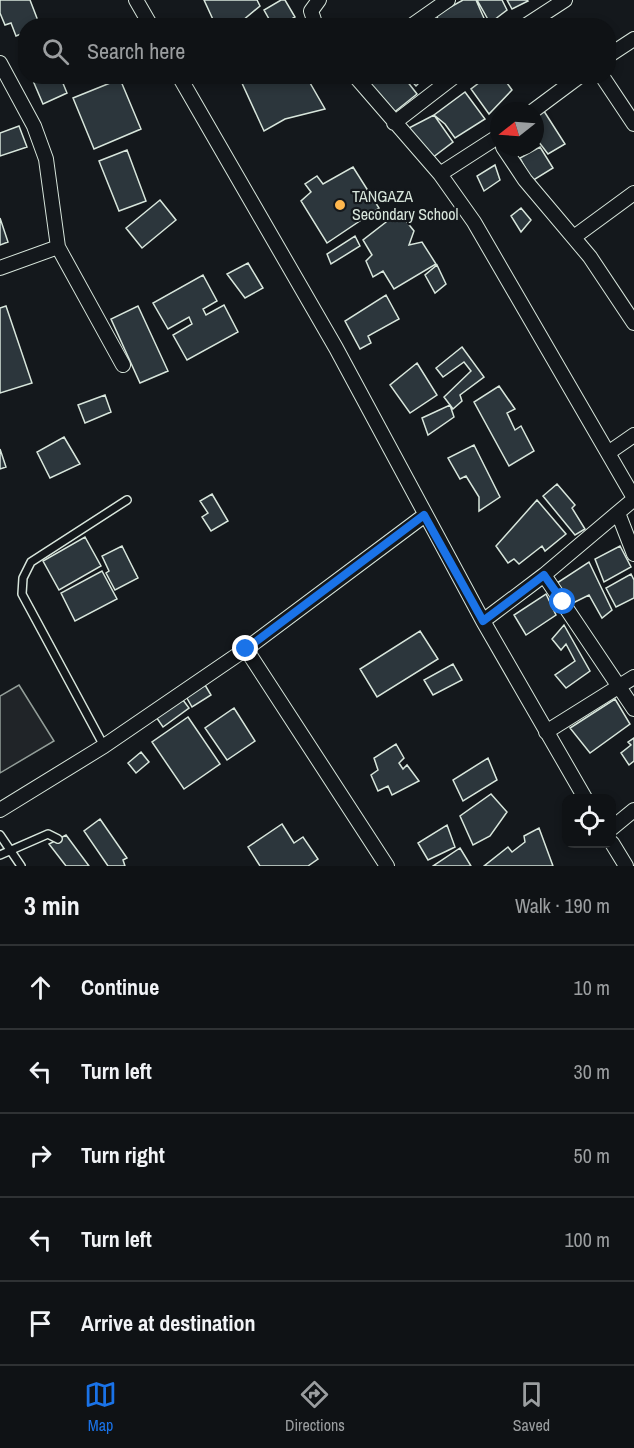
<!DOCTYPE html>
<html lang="en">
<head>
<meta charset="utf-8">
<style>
  body { margin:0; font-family:"Archivo Narrow",sans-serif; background:#181b1e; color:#f1f3f6 }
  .controls { position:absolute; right:18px; bottom:18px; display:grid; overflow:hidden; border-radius:12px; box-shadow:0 3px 9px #0003 }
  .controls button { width:54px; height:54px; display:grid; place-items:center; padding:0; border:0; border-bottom:2px solid #2f3234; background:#0f1215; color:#f1f3f6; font:30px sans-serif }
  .compass { position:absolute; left:490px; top:102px; width:54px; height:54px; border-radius:50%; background:#0f1215; box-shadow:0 3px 9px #0003; rotate:253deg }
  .stop { position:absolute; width:18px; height:18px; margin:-14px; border:4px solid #1a73e8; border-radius:50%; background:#fff }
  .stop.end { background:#1a73e8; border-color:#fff; box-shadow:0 2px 6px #0008 }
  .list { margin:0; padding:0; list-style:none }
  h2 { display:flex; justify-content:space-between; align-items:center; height:78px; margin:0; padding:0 24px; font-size:26px }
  h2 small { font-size:20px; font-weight:400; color:#9b9ea0 }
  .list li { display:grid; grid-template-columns:39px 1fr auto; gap:18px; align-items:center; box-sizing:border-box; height:84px; padding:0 24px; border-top:2px solid #2f3234 }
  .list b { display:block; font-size:22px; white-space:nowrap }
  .list em { font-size:20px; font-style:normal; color:#9b9ea0 }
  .icon { flex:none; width:33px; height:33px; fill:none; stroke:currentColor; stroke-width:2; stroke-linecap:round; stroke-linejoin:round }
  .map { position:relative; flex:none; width:634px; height:866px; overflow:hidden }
  .search { position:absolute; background:#0f1215; box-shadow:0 3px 9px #0003; left:18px; right:18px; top:18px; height:66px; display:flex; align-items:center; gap:15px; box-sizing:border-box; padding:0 21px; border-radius:24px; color:#9b9ea0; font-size:22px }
  .sheet { height:498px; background:#0f1215 }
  nav { display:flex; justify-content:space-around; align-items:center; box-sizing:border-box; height:84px; border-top:2px solid #2f3234; background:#0f1215; font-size:16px; color:#9b9ea0 }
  nav a { display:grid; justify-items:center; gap:3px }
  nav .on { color:#1a73e8 }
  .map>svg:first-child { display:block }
  .green { fill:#202428; stroke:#939e99; stroke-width:1.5 }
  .building { fill:#2c363c; stroke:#d8e6dc; stroke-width:1.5 }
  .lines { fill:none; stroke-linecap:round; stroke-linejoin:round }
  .lane-casing { stroke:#d8e6dc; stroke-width:10 }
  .street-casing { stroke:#d8e6dc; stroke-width:16 }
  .lane { stroke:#14181c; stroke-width:7 }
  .street { stroke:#14181c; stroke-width:14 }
  .route { stroke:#1a73e8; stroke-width:8 }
  .poi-dot { fill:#ffb74d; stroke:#14181c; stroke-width:2 }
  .labels { text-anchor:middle; stroke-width:4.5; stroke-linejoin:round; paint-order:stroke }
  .poi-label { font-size:16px; fill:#d8e6dc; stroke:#14181c; text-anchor:start }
</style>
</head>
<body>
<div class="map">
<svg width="634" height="866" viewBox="0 0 634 866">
  <rect width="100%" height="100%" fill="#14181c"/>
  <path class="green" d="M19 685 54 741 0 773V696Z"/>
  <path class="building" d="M0 0H30L40 26H26V32L16 36 11 23 5 25 0 13Z
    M204 0H257L260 6 236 26H216Z
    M281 0H285L295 17 280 26H273L264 10Z
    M463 0H476L487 25 442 26 436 15Z
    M477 0H502L507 10 490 23Z
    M507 0H527L528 1 512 9Z
    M31 76H60L67 93 43 104Z
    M248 76H306L325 109 285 119 264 131 241 81Z
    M368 76H403L417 94 392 114 364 79Z
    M407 76H426L416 86Z
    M488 76H502L512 90 489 114 471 89Z
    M120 79 141 129 94 149 73 98Z
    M465 92 485 119 455 138 445 124 434 115Z
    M542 108 565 144 548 154 535 137V113Z
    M434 115 453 142 432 158 407 129Z
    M19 126 27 147 0 156V133Z
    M540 147 553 168 532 181 520 158Z
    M127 150 146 201 119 211 99 161Z
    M495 165 500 180 484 191 477 176Z
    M353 167 379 208 327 243 301 201 311 192 305 184 317 176 323 184Z
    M160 200 176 220 142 248 126 228Z
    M521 208 531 220 521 232 511 216Z
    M399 212 414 231 409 245 422 242 436 264 394 289 383 271 373 277 366 261 372 255 363 240Z
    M0 218 8 242 0 245Z
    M355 236 360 246 331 264 327 254Z
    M248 263 263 288 245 298 227 274Z
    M437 265 446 284 435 293 425 275Z
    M203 275 217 301 203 309 206 315 224 305 238 332 187 360 173 335 192 324 189 317 168 329 153 303Z
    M386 295 399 319 368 336 371 343 360 349 345 321Z
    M6 306 32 383 0 393V308Z
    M138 306 168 371 140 383 111 319Z
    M462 347 484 377 460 395 462 401 453 409 444 397 471 371 464 362 443 377 436 368Z
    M417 363 437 395 410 413 390 385Z
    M499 386 515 409 507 413 515 430 521 426 534 451 509 466 474 402Z
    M105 395 111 412 85 423 78 405Z
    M450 405 454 417 428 435 422 418Z
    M64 437 80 464 50 478 37 452Z
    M474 445 500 497 479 511V497L466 476 460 479 448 458Z
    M0 449 6 467 0 469Z
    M557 484 575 505 572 508 585 529 575 535 543 496Z
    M212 494 228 521 211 531 202 517 208 513 200 501Z
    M537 500 566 534 545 551 542 546 519 564 514 559 508 563 496 546Z
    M85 537 101 566 59 590 43 561Z
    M122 546 138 578 115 590 106 573 109 571 102 556Z
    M620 546 631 567 604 582 595 559Z
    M589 562 612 610 602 618 589 595 571 604 557 583Z
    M102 571 117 599 75 621 61 593Z
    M631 574 634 580V598L616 607 606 588Z
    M546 594 556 615 526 635 514 615Z
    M564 625 590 671 566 688 555 675 575 661 566 644 561 650 552 639Z
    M420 631 438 659 377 697 360 669Z
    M453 664 462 680 433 695 424 680Z
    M202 680 211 695 192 707 183 691Z
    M180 696 189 708 163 727 154 714Z
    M615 699 630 724 590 753 570 728Z
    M234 708 255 741 227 760 205 728Z
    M188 717 220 764 184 789 152 742Z
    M634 738V761L629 765 621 753 631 745 628 742Z
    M396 744 404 758 399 763 403 769 407 765 419 781 392 795 388 786 378 791 371 775 378 770 374 758Z
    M141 752 149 762 136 773 128 763Z
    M488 758 497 780 463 801 453 780Z
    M491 794 507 812 490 836 473 845 460 816Z
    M100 819 127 858 123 860 125 866H108L84 831Z
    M282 824 294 843 303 837 318 859 308 866H260L248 847Z
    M447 825 455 847 428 860 418 843Z
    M539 828 553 866H484L508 847 512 852 525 842 524 836Z
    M66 835 89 866H66L49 844Z
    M460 848 471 866H433Z"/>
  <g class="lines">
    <g class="lane-casing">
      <path id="lane" d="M104 746 22 594 23 578 31 562 127 500
        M0 835 21 866
        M0 855 48 834 58 839"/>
    </g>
    <g class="street-casing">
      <path id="street" d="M136 0 151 26
        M316 26 311 11 319 0
        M411 26 448 0
        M525 26 565 0
        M608 56 634 39
        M0 63 34 126 46 159 58 247 123 365
        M179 76 336 348 483 621 585 798
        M355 76 440 174 474 222 634 498
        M602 76 634 124
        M533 111 580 76
        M394 123 455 76
        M503 147 525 180 590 257 634 323
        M440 174 499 136
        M574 237 634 193
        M0 268 58 247
        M608 453 634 435
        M618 513 634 554
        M544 575 634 709
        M483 621 544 575 634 499
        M246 649 387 866
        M546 732 634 677
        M0 810 104 746 246 649 425 515
        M612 828 634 810
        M612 843 626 866"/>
    </g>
    <use href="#lane" class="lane"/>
    <use href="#street" class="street"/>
  </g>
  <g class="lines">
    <path class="route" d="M246 649 424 515 483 621 544 575 563 602"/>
  </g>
  <circle class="poi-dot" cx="340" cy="205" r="6"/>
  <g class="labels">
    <g class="poi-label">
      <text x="352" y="202">TANGAZA<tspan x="352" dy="18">Secondary School</tspan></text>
    </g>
  </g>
</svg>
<div class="controls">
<button><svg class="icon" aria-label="locate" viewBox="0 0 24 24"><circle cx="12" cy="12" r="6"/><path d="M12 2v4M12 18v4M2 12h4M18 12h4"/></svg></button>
</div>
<svg class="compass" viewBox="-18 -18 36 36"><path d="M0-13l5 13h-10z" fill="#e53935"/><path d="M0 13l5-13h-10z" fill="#9b9ea0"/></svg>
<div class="stop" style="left:563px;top:602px"></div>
<div class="stop end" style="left:246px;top:649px"></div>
<div class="search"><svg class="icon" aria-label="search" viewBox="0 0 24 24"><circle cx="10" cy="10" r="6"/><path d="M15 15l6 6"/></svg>Search here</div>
</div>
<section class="sheet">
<h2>3 min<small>Walk · 190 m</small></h2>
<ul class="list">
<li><svg class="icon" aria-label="ahead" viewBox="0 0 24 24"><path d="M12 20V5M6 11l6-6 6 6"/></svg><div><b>Continue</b></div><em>10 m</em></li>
<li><svg class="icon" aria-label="left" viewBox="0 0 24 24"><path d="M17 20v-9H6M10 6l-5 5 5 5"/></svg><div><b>Turn left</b></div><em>30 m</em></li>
<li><svg class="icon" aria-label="right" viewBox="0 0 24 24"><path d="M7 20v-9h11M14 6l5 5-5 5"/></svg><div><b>Turn right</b></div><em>50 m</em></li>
<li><svg class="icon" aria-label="left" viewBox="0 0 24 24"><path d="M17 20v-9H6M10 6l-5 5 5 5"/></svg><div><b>Turn left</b></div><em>100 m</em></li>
<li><svg class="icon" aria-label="arrive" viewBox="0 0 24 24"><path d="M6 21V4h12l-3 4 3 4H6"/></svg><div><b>Arrive at destination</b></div></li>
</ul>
</section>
<nav>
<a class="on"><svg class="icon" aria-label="map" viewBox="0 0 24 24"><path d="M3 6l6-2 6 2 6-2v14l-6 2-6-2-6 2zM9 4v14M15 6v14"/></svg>Map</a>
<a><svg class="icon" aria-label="directions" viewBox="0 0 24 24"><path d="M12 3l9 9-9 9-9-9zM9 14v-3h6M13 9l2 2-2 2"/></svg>Directions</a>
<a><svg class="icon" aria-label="saved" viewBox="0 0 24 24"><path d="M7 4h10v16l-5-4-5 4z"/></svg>Saved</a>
</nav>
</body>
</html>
